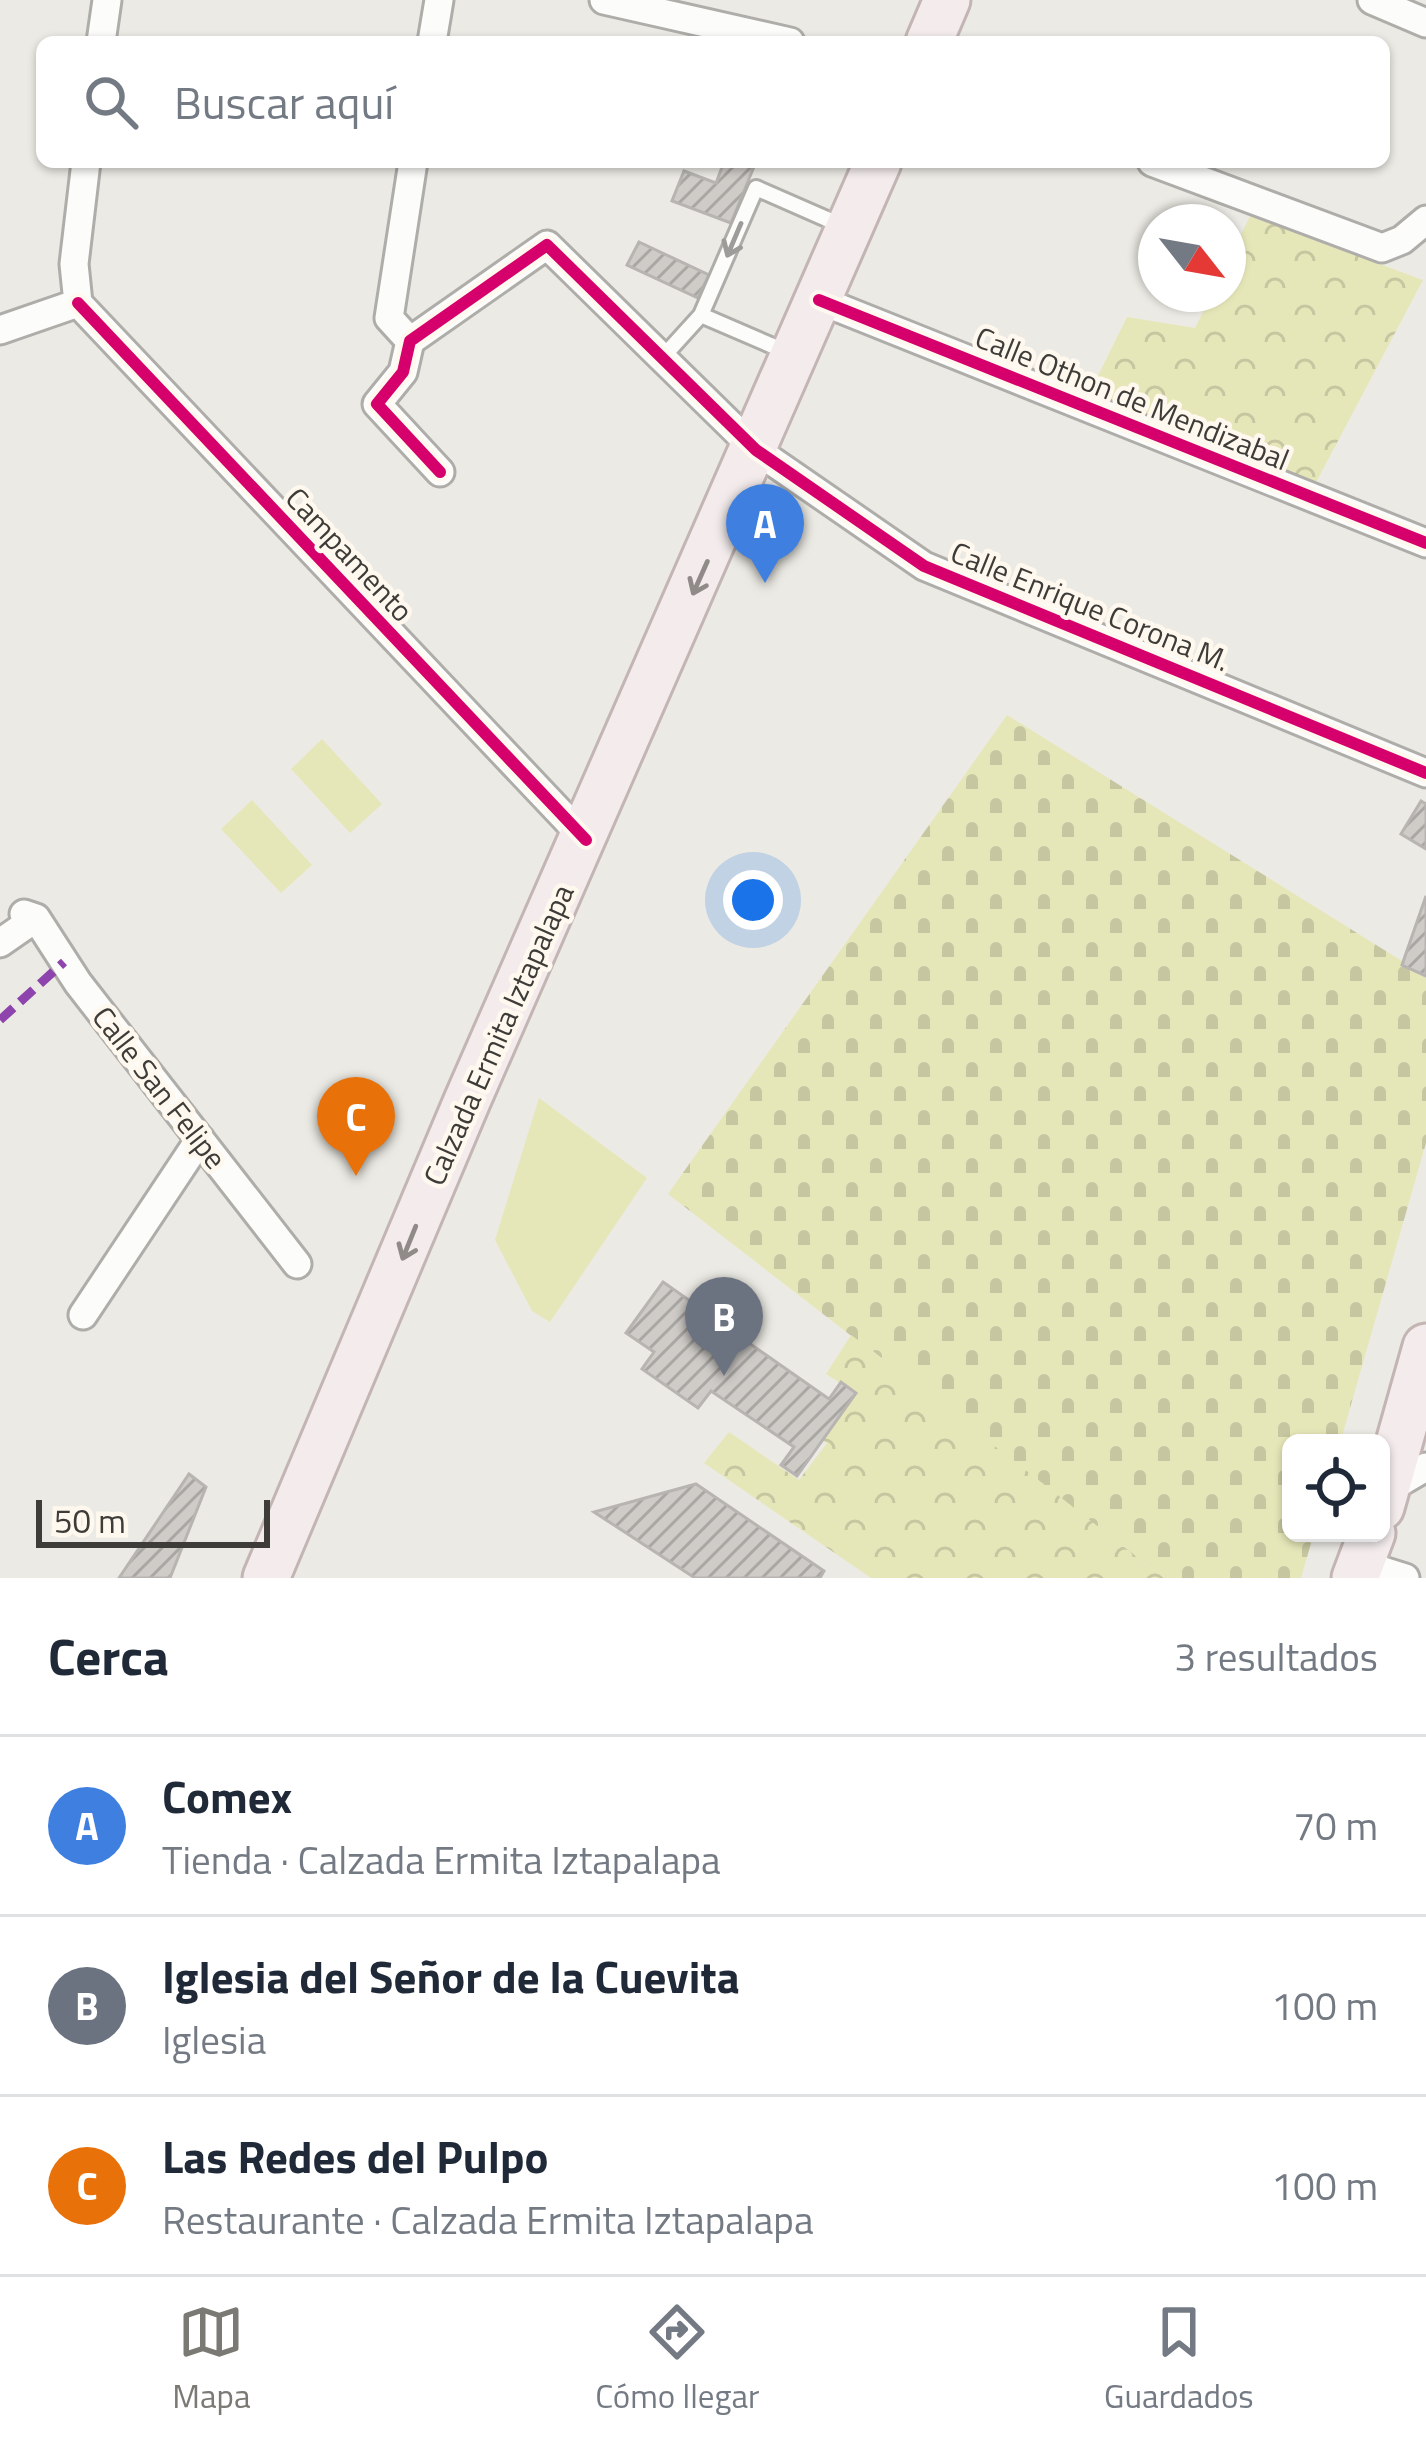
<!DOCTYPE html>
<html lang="es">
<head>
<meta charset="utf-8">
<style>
  body { margin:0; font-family:"Titillium Web",sans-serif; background:#f6f6f7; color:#1f2937 }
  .controls { position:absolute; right:36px; bottom:36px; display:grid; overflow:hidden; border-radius:18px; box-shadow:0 3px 9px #0004 }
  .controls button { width:108px; height:108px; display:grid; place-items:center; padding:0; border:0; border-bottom:3px solid #e0e1e3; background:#fff; color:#1f2937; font:60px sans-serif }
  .compass { position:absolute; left:1138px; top:204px; width:108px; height:108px; border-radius:50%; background:#fff; box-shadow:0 3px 9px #0004; rotate:121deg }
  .scale { position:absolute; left:36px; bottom:30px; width:234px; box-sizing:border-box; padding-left:12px; border:6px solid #3e3c38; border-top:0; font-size:33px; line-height:42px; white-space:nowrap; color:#3e3c38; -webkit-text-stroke:9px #fef8ee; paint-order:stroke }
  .you { position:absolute; left:753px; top:900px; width:42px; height:42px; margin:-30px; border:9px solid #fff; border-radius:50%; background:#1a73e8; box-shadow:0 0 0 18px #1a73e833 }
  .badge { display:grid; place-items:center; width:78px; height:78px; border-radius:50%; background:#7b7974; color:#fff; font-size:39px; font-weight:700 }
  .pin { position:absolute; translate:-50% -99px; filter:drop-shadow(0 3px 6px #0008) }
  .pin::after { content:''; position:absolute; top:63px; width:42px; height:36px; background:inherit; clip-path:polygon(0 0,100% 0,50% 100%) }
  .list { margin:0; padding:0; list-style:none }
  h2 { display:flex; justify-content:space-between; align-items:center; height:156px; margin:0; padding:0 48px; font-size:51px }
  h2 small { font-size:39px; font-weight:400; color:#747a83 }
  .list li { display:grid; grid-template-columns:78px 1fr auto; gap:36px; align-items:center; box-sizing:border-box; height:180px; padding:0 48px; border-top:3px solid #e0e1e3 }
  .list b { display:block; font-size:45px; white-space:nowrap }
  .list p { margin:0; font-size:39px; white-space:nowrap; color:#747a83 }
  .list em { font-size:39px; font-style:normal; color:#747a83 }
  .icon { flex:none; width:66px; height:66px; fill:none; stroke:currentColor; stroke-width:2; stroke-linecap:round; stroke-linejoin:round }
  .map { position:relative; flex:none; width:1426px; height:1578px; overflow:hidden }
  .search { position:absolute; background:#fff; box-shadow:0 3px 9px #0004; left:36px; right:36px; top:36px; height:132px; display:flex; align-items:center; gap:30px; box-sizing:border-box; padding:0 42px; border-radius:18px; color:#747a83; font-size:45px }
  .sheet { height:696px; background:#fff }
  nav { display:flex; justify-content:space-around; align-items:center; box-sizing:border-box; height:168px; border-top:3px solid #e0e1e3; background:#fff; font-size:33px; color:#747a83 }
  nav a { display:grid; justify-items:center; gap:6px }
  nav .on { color:#7b7974 }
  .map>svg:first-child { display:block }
  .green { fill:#e6e7b9 }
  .cemetery { fill:url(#cemetery-stones) }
  .park { fill:url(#park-crowns) }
  .building { fill:url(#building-hatch); stroke:#b7b4b1; stroke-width:3 }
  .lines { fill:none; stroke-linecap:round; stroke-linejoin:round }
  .lane-casing { stroke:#afada9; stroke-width:20 }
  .street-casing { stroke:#afada9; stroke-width:33 }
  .primary-casing { stroke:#c3b5b4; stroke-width:51 }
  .lane { stroke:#fcfcfb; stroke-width:14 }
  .street { stroke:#fcfcfb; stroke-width:27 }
  .primary { stroke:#f4ecec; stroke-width:45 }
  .quiet { stroke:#8e44ad; stroke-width:9; stroke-dasharray:18 9; stroke-linecap:butt }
  .cycleway-casing { stroke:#fef8ee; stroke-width:20 }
  .cycleway { stroke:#d6006c; stroke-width:12 }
  .oneway { stroke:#9d9c9a }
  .oneway2 { stroke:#908b89 }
  .labels { text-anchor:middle; stroke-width:9; stroke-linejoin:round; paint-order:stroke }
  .street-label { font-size:30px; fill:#3e3c38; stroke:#fef8ee }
</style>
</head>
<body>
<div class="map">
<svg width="1426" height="1578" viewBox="0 0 1426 1578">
  <defs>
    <pattern id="cemetery-stones" width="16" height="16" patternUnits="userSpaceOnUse" patternTransform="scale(3)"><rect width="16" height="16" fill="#e6e7b9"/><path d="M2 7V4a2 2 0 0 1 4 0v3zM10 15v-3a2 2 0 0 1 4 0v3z" fill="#c6c7a0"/></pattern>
    <pattern id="park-crowns" width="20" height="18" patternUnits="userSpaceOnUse" patternTransform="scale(3)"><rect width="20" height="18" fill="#e6e7b9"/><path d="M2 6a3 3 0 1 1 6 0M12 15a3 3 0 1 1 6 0" fill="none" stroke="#c6c7a0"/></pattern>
    <pattern id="building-hatch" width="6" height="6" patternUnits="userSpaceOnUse" patternTransform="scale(3)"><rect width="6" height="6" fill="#cfccc8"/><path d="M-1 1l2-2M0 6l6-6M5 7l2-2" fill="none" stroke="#a9a7a3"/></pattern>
  </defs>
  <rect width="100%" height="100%" fill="#eceae4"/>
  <path class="green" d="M322 739 382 804 350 833 291 769Z
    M252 800 312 865 281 893 221 829Z
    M539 1098 647 1178 550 1322 532 1311 495 1240Z"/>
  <path class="cemetery" d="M1007 715 1426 976V1143L1340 1443H1291V1533H1314L1301 1578H1164L668 1194Z"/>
  <path class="park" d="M1250 216 1423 280 1312 490 1084 404 1127 317 1195 328 1212 294H1228V261Z
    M851 1335 869 1348 1164 1578H871L704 1463 729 1432 799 1480 827 1443 812 1432 843 1385 826 1374Z"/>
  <path class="building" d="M724 162 755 164 731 223 672 201 684 171 716 183Z
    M639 242 709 275 698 298 627 265Z
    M1421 801 1426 804V849L1401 834Z
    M1426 896V976L1402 965Z
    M663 1282 693 1303 705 1286 758 1324 746 1341 829 1399 841 1382 856 1393 797 1476 781 1465 794 1447 711 1391 698 1408 642 1369 654 1352 626 1333Z
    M189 1474 206 1487 170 1578H119Z
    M696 1484 824 1571 820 1578H695L594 1512Z"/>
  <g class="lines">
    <g class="lane-casing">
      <path id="lane" d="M789 353 701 315 756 188 845 227
        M662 358 701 315"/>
    </g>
    <g class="street-casing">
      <path id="street" d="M604 0 790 42
        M1372 0 1426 23
        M101 42 107 0
        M432 42 439 0
        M1152 162 1382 248 1402 240 1426 220
        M819 300 1426 543
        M78 303 586 840
        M78 303 74 264 86 162
        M0 330 78 303
        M410 341 389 318 413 162
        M440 472 377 404 403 372 410 341 547 245 756 450 924 566 1426 773
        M24 914 36 918 78 983 297 1264
        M0 943 36 918
        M83 1315 200 1139
        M1388 1489 1426 1467
        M1357 1578 1373 1568 1405 1578"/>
    </g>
    <g class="primary-casing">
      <path id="primary" d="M929 42 947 0
        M1381 1507 1426 1347
        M266 1578 467 1101 878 162
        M1355 1578 1372 1533"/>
    </g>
    <use href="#lane" class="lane"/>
    <use href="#street" class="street"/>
    <use href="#primary" class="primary"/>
    <path class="quiet" d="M0 1020 64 962"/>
    <g class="cycleway-casing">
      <path id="cycleway" d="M819 300 1426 543
        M78 303 586 840
        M440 472 377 404 403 372 410 341 547 245 756 450 924 566 1426 773"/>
    </g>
    <use href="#cycleway" class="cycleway"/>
  </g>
  <defs><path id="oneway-shaft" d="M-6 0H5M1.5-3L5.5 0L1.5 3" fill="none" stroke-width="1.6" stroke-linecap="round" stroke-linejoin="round" transform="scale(3)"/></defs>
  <use class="oneway" href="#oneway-shaft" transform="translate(734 240) rotate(113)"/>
  <g class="oneway2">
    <use href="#oneway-shaft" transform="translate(700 578) rotate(114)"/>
    <use href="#oneway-shaft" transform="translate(409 1243) rotate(112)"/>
  </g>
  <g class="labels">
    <g class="street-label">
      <text transform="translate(1132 399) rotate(22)" y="10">Calle Othon de Mendizabal</text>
      <text transform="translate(349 555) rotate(47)" y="10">Campamento</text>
      <text transform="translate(1090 607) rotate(22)" y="10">Calle Enrique Corona M.</text>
      <text transform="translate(499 1035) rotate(-66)" y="10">Calzada Ermita Iztapalapa</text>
      <text transform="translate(159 1088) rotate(52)" y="10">Calle San Felipe</text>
    </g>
  </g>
</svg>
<div class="controls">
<button><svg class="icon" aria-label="locate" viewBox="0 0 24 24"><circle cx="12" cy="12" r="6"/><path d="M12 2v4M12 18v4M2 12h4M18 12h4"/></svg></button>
</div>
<svg class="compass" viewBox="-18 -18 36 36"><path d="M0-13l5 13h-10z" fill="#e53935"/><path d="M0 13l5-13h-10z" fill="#747a83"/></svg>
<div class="scale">50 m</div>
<div class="you"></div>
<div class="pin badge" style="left:765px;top:583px;background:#3f7fe0">A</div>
<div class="pin badge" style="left:724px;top:1376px;background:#6b7280">B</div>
<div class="pin badge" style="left:356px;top:1176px;background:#e8710a">C</div>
<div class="search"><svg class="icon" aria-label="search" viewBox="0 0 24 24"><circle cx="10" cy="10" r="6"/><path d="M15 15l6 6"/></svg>Buscar aquí</div>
</div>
<section class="sheet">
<h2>Cerca<small>3 resultados</small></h2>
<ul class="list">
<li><span class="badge" style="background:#3f7fe0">A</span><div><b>Comex</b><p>Tienda · Calzada Ermita Iztapalapa</p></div><em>70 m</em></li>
<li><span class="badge" style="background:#6b7280">B</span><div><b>Iglesia del Señor de la Cuevita</b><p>Iglesia</p></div><em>100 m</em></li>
<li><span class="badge" style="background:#e8710a">C</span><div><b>Las Redes del Pulpo</b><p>Restaurante · Calzada Ermita Iztapalapa</p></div><em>100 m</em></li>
</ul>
</section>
<nav>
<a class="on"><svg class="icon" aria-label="map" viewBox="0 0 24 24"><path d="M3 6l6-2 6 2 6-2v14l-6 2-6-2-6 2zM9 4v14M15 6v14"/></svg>Mapa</a>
<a><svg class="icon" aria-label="directions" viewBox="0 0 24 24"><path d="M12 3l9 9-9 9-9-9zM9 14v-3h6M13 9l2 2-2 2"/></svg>Cómo llegar</a>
<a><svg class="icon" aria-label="saved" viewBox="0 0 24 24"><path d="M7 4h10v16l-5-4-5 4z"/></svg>Guardados</a>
</nav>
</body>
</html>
